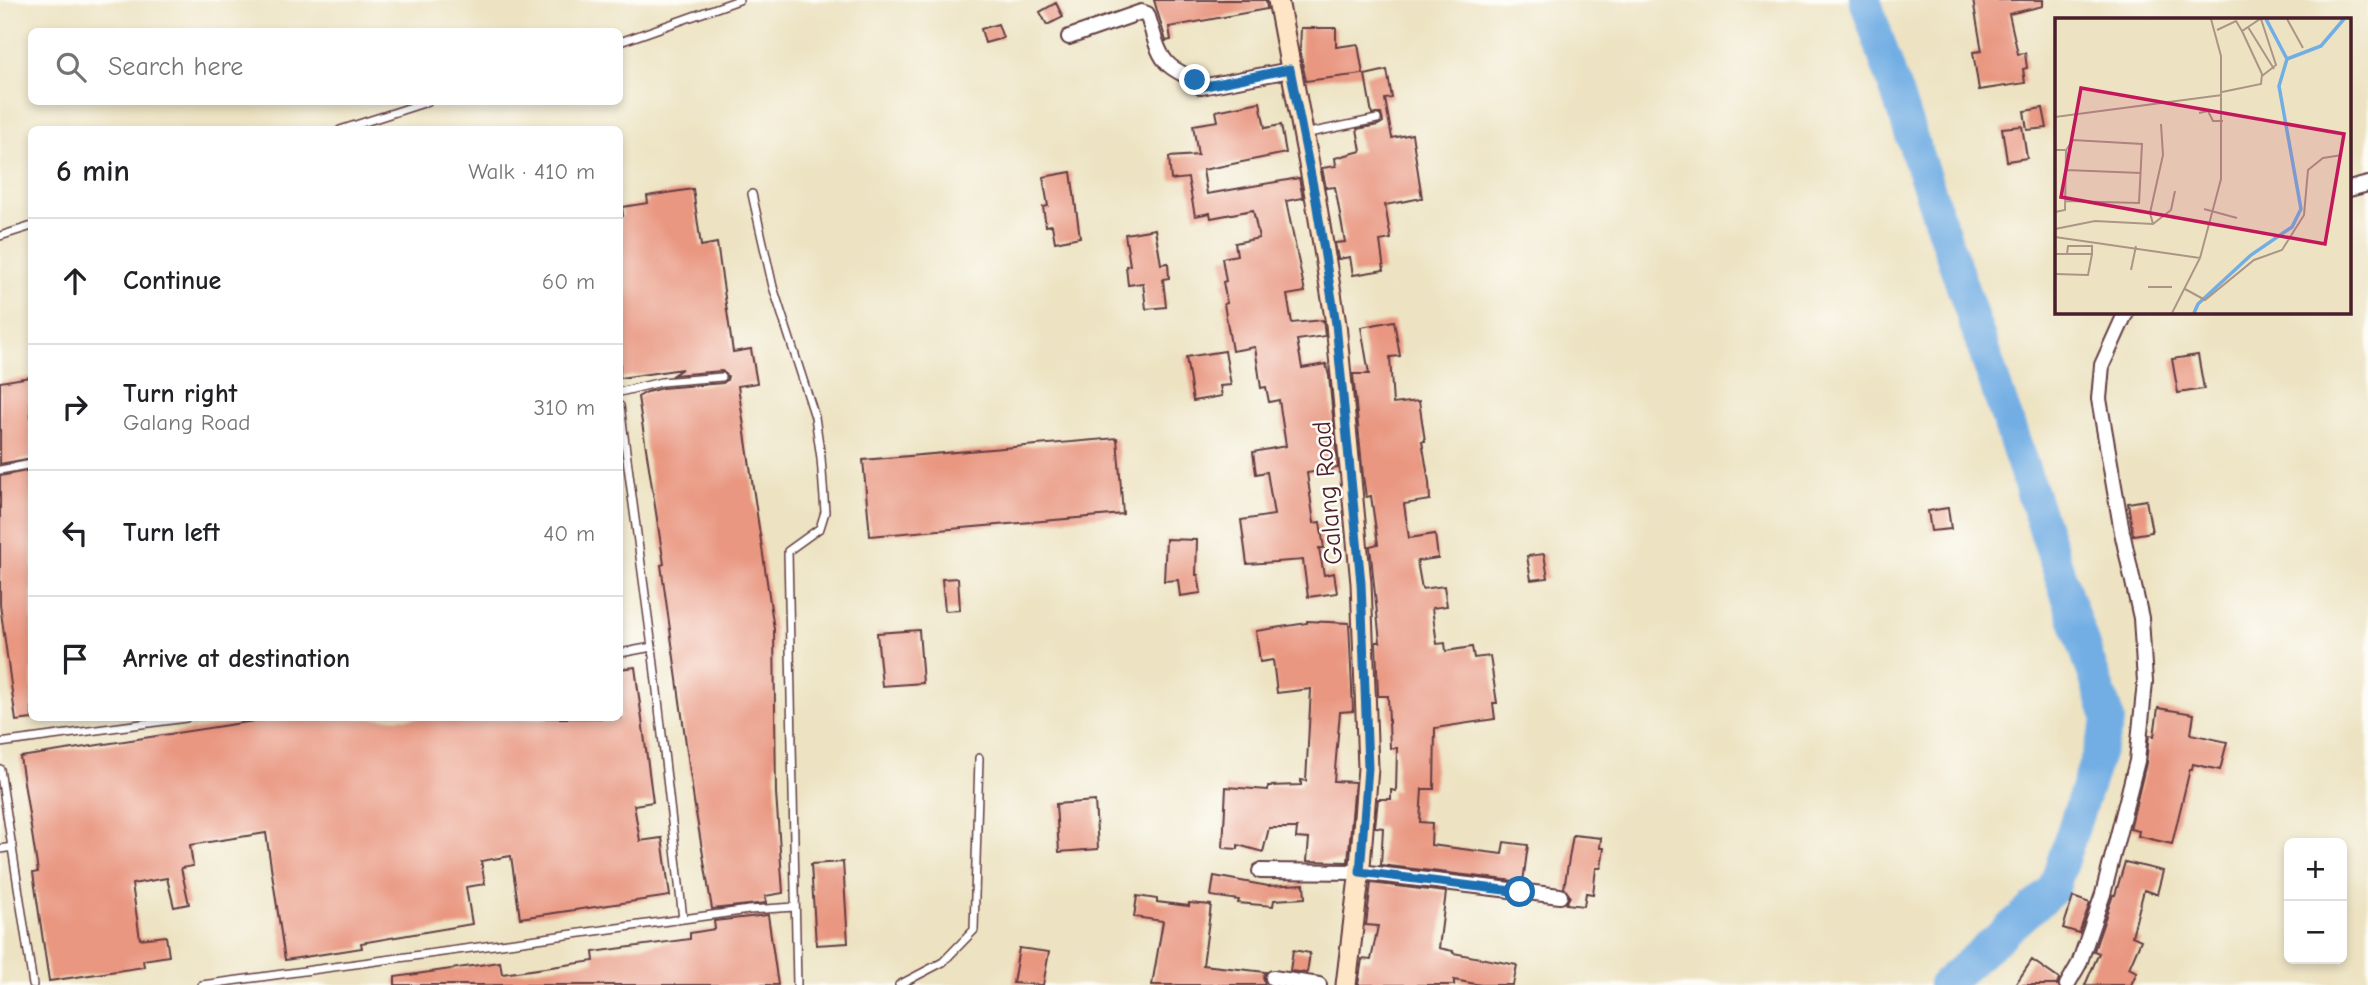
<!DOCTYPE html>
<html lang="en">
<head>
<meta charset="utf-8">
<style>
  body { margin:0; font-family:"Comic Neue",sans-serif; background:#f2f2f2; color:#202124 }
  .controls { position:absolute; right:21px; bottom:21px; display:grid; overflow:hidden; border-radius:10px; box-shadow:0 4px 10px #0003 }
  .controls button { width:63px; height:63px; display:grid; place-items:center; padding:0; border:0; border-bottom:2px solid #e0e0e0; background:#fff; color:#202124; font:35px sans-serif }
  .stop { position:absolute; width:21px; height:21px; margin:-16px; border:5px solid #1f6fb2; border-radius:50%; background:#fff }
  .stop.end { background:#1f6fb2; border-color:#fff; box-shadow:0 2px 7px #0008 }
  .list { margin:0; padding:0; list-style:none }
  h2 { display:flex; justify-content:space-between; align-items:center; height:91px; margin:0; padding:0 28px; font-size:30px }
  h2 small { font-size:23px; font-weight:400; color:#757577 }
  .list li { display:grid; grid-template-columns:46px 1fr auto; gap:21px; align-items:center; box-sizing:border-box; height:126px; padding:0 28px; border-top:2px solid #e0e0e0 }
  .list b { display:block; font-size:26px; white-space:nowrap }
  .list p { margin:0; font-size:23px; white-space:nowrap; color:#757577 }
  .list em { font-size:23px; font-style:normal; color:#757577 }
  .icon { flex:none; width:38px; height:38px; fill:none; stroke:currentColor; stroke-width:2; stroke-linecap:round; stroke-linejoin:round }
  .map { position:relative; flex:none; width:2368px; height:985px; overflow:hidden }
  .search { position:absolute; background:#fff; box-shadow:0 4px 10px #0003; left:28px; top:28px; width:595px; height:77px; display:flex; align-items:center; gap:18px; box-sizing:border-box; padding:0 24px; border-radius:10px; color:#757577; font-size:26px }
  .panel { position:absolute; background:#fff; box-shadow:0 4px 10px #0003; left:28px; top:126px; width:595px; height:595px; border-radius:10px }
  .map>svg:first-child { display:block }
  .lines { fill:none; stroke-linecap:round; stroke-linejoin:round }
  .river { stroke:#72aee4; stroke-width:32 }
  .building { fill:#e99781 }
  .lane-casing { stroke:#623c42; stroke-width:10 }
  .street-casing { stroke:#623c42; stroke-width:18 }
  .secondary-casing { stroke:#623c42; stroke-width:23 }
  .lane { stroke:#fff; stroke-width:7 }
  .street { stroke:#fff; stroke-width:14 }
  .secondary { stroke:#fde5c5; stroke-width:19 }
  .route { stroke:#1f6fb2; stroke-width:9 }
  .labels { text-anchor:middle; stroke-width:5; stroke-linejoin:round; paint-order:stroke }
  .street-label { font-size:26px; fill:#4a1f2b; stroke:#fdfcf7 }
  .inset-river { fill:none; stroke:#72aee4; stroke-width:3.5 }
  .inset-road { fill:none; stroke:#ac9586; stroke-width:2 }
  .view { fill:#c2185b; fill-opacity:0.15; stroke:#c2185b; stroke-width:3.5 }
  .inset-edge { fill:none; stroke:#4a1f2b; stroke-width:3.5 }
</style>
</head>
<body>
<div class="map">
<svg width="2368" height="985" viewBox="0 0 2368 985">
  <rect width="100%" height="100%" fill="#fdfcf7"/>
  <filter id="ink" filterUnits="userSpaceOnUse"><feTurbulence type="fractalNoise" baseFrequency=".0143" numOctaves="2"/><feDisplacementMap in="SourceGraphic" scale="14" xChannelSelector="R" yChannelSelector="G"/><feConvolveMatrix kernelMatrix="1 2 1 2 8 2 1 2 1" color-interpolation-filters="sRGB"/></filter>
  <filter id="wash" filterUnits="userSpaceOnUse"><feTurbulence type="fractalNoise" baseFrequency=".00686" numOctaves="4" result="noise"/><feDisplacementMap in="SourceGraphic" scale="28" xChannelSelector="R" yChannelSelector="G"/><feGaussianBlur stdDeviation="1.57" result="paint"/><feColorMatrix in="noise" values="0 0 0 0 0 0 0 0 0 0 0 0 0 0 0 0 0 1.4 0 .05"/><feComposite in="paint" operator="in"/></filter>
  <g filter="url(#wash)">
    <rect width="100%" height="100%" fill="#ede3c2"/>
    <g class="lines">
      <path class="river" d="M1865 0 2109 720 2053 890 1944 985"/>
    </g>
    <g id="blocks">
      <path class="building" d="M1154 0H1266L1267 9 1169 27 1171 40 1166 41Z
        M1973 0H2043V6L2009 14 2018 54 2025 53 2027 68 2023 69 2025 83 1979 90 1973 52 1982 51Z
        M1056 3 1063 17 1047 25 1040 12Z
        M998 24 1003 38 985 43 981 29Z
        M1301 28H1336V47L1358 44 1363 74 1306 81 1300 52Z
        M1387 70 1392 98 1385 99 1392 138 1412 134 1422 198 1385 205 1391 239 1380 241 1384 270 1353 275 1350 257 1338 259 1335 243 1345 242 1335 187 1326 188 1322 168 1336 166 1335 158 1361 151 1357 129 1378 125 1383 122 1381 114H1372L1365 75Z
        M1260 102 1265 128 1281 125 1286 153 1203 170 1207 194 1299 178 1303 198 1286 201 1305 292 1287 295 1292 323 1323 320 1325 336 1297 340 1302 368 1326 364 1329 376 1338 468 1307 473 1314 523 1320 522 1324 548H1319L1324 575 1334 573 1337 593 1308 597 1303 560 1247 564 1241 520 1274 515 1267 472 1256 474 1253 452 1286 446 1279 400 1269 402 1266 387 1261 388 1255 347 1232 351 1224 304 1227 303 1223 282 1226 281 1222 258 1237 255 1235 243 1259 238 1253 210 1211 218 1210 213 1195 216 1188 178 1171 180 1169 157 1198 155 1193 125 1218 121 1216 111Z
        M2043 108 2047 128 2027 130 2024 111Z
        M2022 126 2027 158 2007 161 2002 128Z
        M1071 172 1080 237 1055 242 1052 225 1046 226 1043 207 1048 206 1043 177Z
        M693 189 701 246 717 243 733 352 751 349 757 383 738 386 774 629 776 793 783 893 765 896 766 903 712 909 694 801 661 565 664 564 638 397 647 392 662 388 723 383 727 380 728 376 722 371 673 375 682 369 620 378V217L623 216 622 207 648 203 647 196Z
        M1155 229 1161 264 1168 263 1169 278 1163 279 1166 307 1146 309 1143 283 1128 285 1126 266 1130 265 1125 234Z
        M1394 321 1400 356 1390 357 1393 404 1419 401 1425 441H1422L1429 482 1430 500 1404 504 1409 538 1435 534 1438 558 1417 561 1422 589 1444 586 1447 606 1432 608 1437 644 1445 643 1446 651 1472 647 1474 658 1490 656 1497 703H1493L1495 719 1435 728 1434 789H1422L1420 822 1432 823 1431 845 1502 854 1504 842 1528 845 1523 882 1381 865 1383 828 1375 827 1378 799H1391V790L1396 791 1397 748H1390L1388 696H1378L1376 642H1380L1370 546 1378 544 1371 496 1366 497 1363 476 1353 374H1369L1361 327Z
        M1225 351 1231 385 1220 386 1222 396 1193 401 1186 357Z
        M2198 355 2204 389 2178 393 2172 359Z
        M30 377 32 458 0 464V382Z
        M1117 438 1123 514 870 536 863 460Z
        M32 470V719L16 721 0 605V476Z
        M2146 500 2152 532 2133 535 2128 503Z
        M1948 508 1951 529 1931 531 1928 511Z
        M1166 539 1197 540 1196 575H1198L1201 593 1180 596 1178 580 1164 581Z
        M1544 554 1548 578 1531 580 1527 556Z
        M958 578 960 610 945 611 942 579Z
        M1307 621 1349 623 1353 711 1340 712 1334 781 1355 782 1348 862 1307 861 1309 839 1296 838 1297 828H1269L1263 852 1238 845V849L1223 848 1226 787 1268 790V786L1301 785V780L1306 781 1311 689 1277 693 1273 660 1260 662 1256 631 1307 623Z
        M919 630 923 683 882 686 877 633Z
        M635 667 653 802 634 805 640 841 662 838 670 896 520 918 511 856 481 861 485 884 466 887 472 924 361 943 362 948 285 960 266 833 190 845 193 866 181 868 189 904 174 907 167 878 132 884 140 939 166 936 169 956 143 960 144 967 49 981 33 873 38 872 20 757 273 718H620V669Z
        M2158 708 2194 714 2191 734 2227 742 2220 770 2193 764 2192 769H2190L2172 844 2138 836 2139 831 2130 829 2146 763 2149 735 2154 736Z
        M1095 801 1098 849 1059 852 1056 804Z
        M1573 835 1601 838 1600 848H1604L1601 868H1596L1593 894 1586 893 1584 906 1566 904 1570 896 1564 888Z
        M843 862 848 943 816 945 811 864Z
        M2125 862 2163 871 2157 894 2144 890 2132 936 2141 940 2129 968 2137 972 2131 985H2085L2099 953 2094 951 2113 895H2115Z
        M1214 876 1268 886 1304 884 1305 898 1274 900 1273 906 1238 903 1239 900 1211 896Z
        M1371 883 1446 892 1439 948 1453 951V953L1517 965 1513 985H1481L1454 980V985H1358L1362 959 1371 960 1378 926 1366 925Z
        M1137 896 1157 899V902L1189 906V903L1211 905 1203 965 1266 972 1263 977 1265 985H1152L1163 921 1134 917Z
        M2073 897 2090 903 2079 933 2063 928Z
        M768 915 778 985H395V977L500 962 502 974 594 961 593 952 690 939V933L715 929 714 921Z
        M1019 948 1049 952 1043 985 1013 983Z
        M1293 950 1310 953 1307 973 1290 971Z
        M2032 960 2059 979 2057 985H2015Z"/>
    </g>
  </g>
  <g filter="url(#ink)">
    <use href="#blocks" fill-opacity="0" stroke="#623c42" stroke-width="2"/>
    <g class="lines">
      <g class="lane-casing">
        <path id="lane" d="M620 42 739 0
          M340 130 427 102
          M1304 134 1377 119
          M752 194 773 287 815 417 821 458 825 512 820 528 788 551 797 985
          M0 236 32 226
          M620 392 661 382 722 377
          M0 470 32 464
          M620 653 652 647
          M0 743 186 718
          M0 769 33 985
          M0 849 13 847
          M683 919 749 910 795 907
          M202 985 683 919 652 647 620 406
          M899 985 943 962 974 930 979 758"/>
      </g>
      <g class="street-casing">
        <path id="street" d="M1069 37 1141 12 1147 14C1153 30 1156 53 1169 65 1179 74 1192 76 1201 87L1290 70
          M2349 189 2368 184
          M1260 871 1360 872 1560 896
          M1273 978 1319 985
          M2067 985 2079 964 2103 894 2137 761 2145 682 2141 618 2122 532 2099 399 2102 365 2126 312"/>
      </g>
      <g class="secondary-casing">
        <path id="secondary" d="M1278 0 1316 201 1336 324 1361 583 1368 768 1359 878 1346 985"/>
      </g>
      <use href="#lane" class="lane"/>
      <use href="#street" class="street"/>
      <use href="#secondary" class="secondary"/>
    </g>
  </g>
  <g class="lines" filter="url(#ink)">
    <path class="route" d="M1195 80 1201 87 1290 69 1316 201 1336 324 1361 583 1368 768 1360 872 1520 892"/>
  </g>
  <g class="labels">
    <g class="street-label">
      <text transform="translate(1327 493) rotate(-95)" y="9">Galang Road</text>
    </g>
  </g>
  <g transform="translate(2055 18)">
    <rect width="296" height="296" fill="#ede3c2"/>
    <path class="inset-river" d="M232 41 266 28 289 1M139 295 143 286 196 237 237 209 246 191 224 68 232 41 211 1"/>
    <path class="inset-road" d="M206 1 221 47 207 58M232 1 248 30M193 9 219 51M162 12 181 3 187 13 205 1M167 74 206 66 207 56 187 13M144 95 153 93 158 103H168M0 99 167 77M0 132H11L10 192 0 194M11 152 86 155M10 183 84 185 87 126 18 122 11 132M149 191 182 200M98 206 95 195 108 137 106 106M0 211 40 203 98 206 116 192 120 173M0 219 145 240M0 236H37V228H13L12 236M76 252 81 228M0 256 33 257 37 236M93 269H117M130 271 150 282 199 242 227 232 249 197 253 152 268 140 287 137M117 295 145 240 166 161V38L156 1"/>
    <path class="view" d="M26 70 289 116 270 226 6 179Z"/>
    <rect width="296" height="296" class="inset-edge"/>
  </g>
</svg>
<div class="controls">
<button>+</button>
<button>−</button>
</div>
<div class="stop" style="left:1520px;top:892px"></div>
<div class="stop end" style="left:1195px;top:80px"></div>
<div class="search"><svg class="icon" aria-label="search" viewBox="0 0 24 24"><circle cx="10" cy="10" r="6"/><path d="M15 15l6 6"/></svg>Search here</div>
<section class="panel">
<h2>6 min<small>Walk · 410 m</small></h2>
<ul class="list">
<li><svg class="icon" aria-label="ahead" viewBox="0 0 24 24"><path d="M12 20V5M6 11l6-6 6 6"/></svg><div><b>Continue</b></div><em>60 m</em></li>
<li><svg class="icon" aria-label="right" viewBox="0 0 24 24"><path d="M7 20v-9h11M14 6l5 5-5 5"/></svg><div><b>Turn right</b><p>Galang Road</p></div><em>310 m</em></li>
<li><svg class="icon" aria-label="left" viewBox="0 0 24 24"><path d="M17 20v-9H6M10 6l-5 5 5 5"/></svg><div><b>Turn left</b></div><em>40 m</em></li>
<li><svg class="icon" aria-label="arrive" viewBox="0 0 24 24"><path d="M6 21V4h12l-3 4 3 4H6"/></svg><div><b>Arrive at destination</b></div></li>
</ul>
</section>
</div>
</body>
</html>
